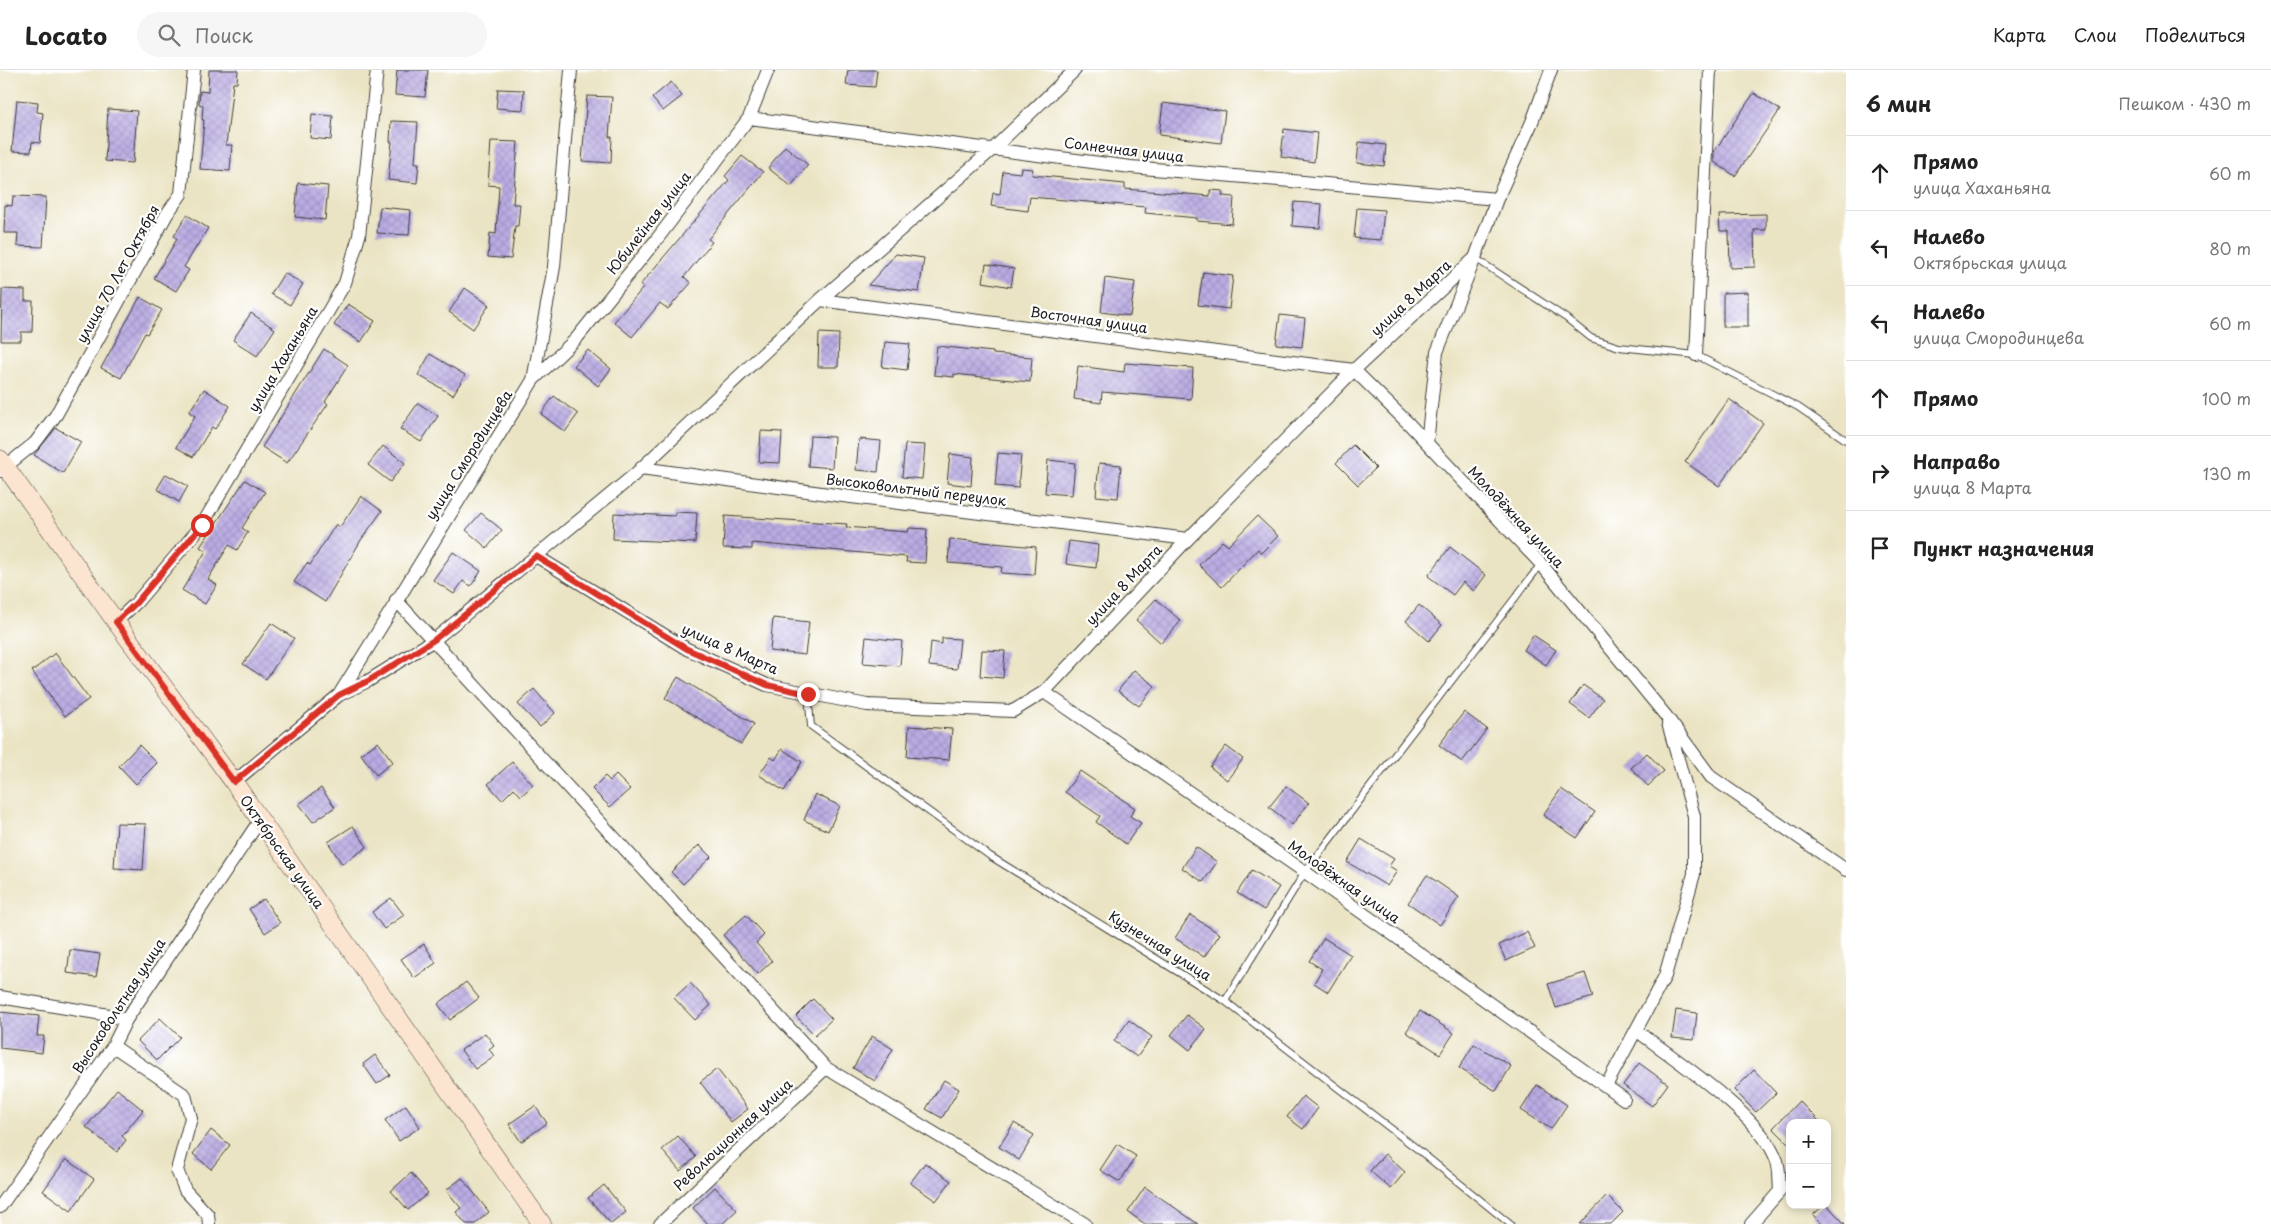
<!DOCTYPE html>
<html lang="ru">
<head>
<meta charset="utf-8">
<style>
  body { margin:0; font-family:"Playpen Sans",sans-serif; background:#f6f6f6; color:#222 }
  .controls { position:absolute; right:15px; bottom:15px; display:grid; overflow:hidden; border-radius:10px; box-shadow:0 2px 8px #0003 }
  .controls button { width:45px; height:45px; display:grid; place-items:center; padding:0; border:0; border-bottom:1px solid #e0e0e0; background:#fff; color:#222; font:25px sans-serif }
  .stop { position:absolute; width:15px; height:15px; margin:-11px; border:4px solid #d93025; border-radius:50%; background:#fff }
  .stop.end { background:#d93025; border-color:#fff; box-shadow:0 1px 5px #0008 }
  .list { margin:0; padding:0; list-style:none }
  h2 { display:flex; justify-content:space-between; align-items:center; height:65px; margin:0; padding:0 20px; font-size:21px }
  h2 small { font-size:16px; font-weight:400; color:#767676 }
  .list li { display:grid; grid-template-columns:32px 1fr auto; gap:15px; align-items:center; box-sizing:border-box; height:75px; padding:0 20px; border-top:1px solid #e0e0e0 }
  .list b { display:block; font-size:19px; white-space:nowrap }
  .list p { margin:0; font-size:16px; white-space:nowrap; color:#767676 }
  .list em { font-size:16px; font-style:normal; color:#767676 }
  .icon { flex:none; width:28px; height:28px; fill:none; stroke:currentColor; stroke-width:2; stroke-linecap:round; stroke-linejoin:round }
  .map { position:relative; flex:none; width:1846px; height:1154px; overflow:hidden }
  header { display:flex; align-items:center; gap:30px; box-sizing:border-box; height:70px; padding:0 25px; background:#fff; border-bottom:1px solid #e0e0e0 }
  header strong { font-size:24px }
  nav { display:flex; gap:28px; margin-inline-start:auto; font-size:18px }
  .search { width:350px; height:45px; background:#f6f6f6; display:flex; align-items:center; gap:12px; box-sizing:border-box; padding:0 18px; border-radius:28px; color:#767676; font-size:19px }
  main { display:flex }
  aside { flex:1; background:#fff }
  .map>svg:first-child { display:block }
  .building { fill:url(#building-cross-hatch) }
  .lines { fill:none; stroke-linecap:round; stroke-linejoin:round }
  .lane-casing { stroke:#3b3a35; stroke-width:8 }
  .street-casing { stroke:#3b3a35; stroke-width:14 }
  .secondary-casing { stroke:#3b3a35; stroke-width:19 }
  .lane { stroke:#fff; stroke-width:6 }
  .street { stroke:#fff; stroke-width:12 }
  .secondary { stroke:#fce5d0; stroke-width:18 }
  .route { stroke:#d93025; stroke-width:6 }
  .labels { text-anchor:middle; stroke-width:4.5; stroke-linejoin:round; paint-order:stroke }
  .street-label { font-size:14px; fill:#1c1c1c; stroke:#fff }
</style>
</head>
<body>
<header>
<strong>Locato</strong>
<div class="search"><svg class="icon" aria-label="search" viewBox="0 0 24 24"><circle cx="10" cy="10" r="6"/><path d="M15 15l6 6"/></svg>Поиск</div>
<nav><a>Карта</a><a>Слои</a><a>Поделиться</a></nav>
</header>
<main>
<div class="map">
<svg width="1846" height="1154" viewBox="0 0 1846 1154">
  <defs>
    <pattern id="building-cross-hatch" width="8" height="8" patternUnits="userSpaceOnUse" patternTransform="scale(1.25)"><rect width="8" height="8" fill="#baace3"/><path d="M0 0l8 8M0 8l8-8" fill="none" stroke="#9f93c2"/></pattern>
  </defs>
  <rect width="100%" height="100%" fill="#fff"/>
  <filter id="ink" filterUnits="userSpaceOnUse"><feTurbulence type="fractalNoise" baseFrequency=".02" numOctaves="2"/><feDisplacementMap in="SourceGraphic" scale="10" xChannelSelector="R" yChannelSelector="G"/><feConvolveMatrix kernelMatrix="1 2 1 2 8 2 1 2 1" color-interpolation-filters="sRGB"/></filter>
  <filter id="wash" filterUnits="userSpaceOnUse"><feTurbulence type="fractalNoise" baseFrequency=".0096" numOctaves="4" result="noise"/><feDisplacementMap in="SourceGraphic" scale="20" xChannelSelector="R" yChannelSelector="G"/><feGaussianBlur stdDeviation="1.12" result="paint"/><feColorMatrix in="noise" values="0 0 0 0 0 0 0 0 0 0 0 0 0 0 0 0 0 1.4 0 .05"/><feComposite in="paint" operator="in"/></filter>
  <g filter="url(#wash)">
    <rect width="100%" height="100%" fill="#ebe4c4"/>
    <g id="blocks">
      <path class="building" d="M209 0H238L237 13H233L226 75H232L230 101 200 99 204 50H202L203 35 199 34 200 21 208 22Z
        M397 0H428L425 27 395 25Z
        M848 0H877L875 17 846 15Z
        M671 12 682 26 663 41 652 28Z
        M498 19 524 20 523 40 496 38Z
        M1754 23 1780 40 1735 106 1714 92V82Z
        M587 26 612 27 609 67H612L611 93 582 91Z
        M17 30 38 32 37 42 43 43 40 73 32 72 31 82 12 81Z
        M1163 33 1225 41 1221 73 1159 65Z
        M108 39 137 41 133 93 105 91Z
        M312 44 333 46 331 70 310 68Z
        M391 51 418 52 415 93H419L417 113 388 110 392 72H390Z
        M1284 59 1317 63 1314 92 1281 87Z
        M491 71 518 72 513 134H520L518 156H515L511 189 488 187 490 163 496 164 499 116 488 115Z
        M1359 72 1386 75 1384 96 1357 93Z
        M785 76 808 95 791 116 768 98Z
        M742 86 763 102 708 169 712 172 684 207 691 213 668 239 660 233 632 267 614 252 643 218 640 215 729 110 725 106Z
        M1021 98 1033 99 1032 105 1125 114V119L1199 125 1210 126V120L1223 121 1222 126 1234 127 1232 154 1197 151V148L1145 143 1146 137 1030 127 1028 141 991 136 993 123 1000 124 1003 101 1020 103Z
        M298 113 328 116 325 150 295 147Z
        M13 126 46 127 43 177 17 176 18 163H4L5 135 12 136Z
        M1294 132 1322 134 1320 158 1292 156Z
        M380 137 411 140 409 165 377 163Z
        M1357 138 1384 140 1381 170 1354 168Z
        M1766 144V160H1754L1755 197 1730 198 1729 161H1720L1719 145Z
        M187 145 208 158 184 197 189 200 176 221 154 208 177 169 174 166Z
        M896 184 924 188 919 222 868 215Z
        M986 194 1014 199 1011 217 983 212Z
        M1203 202 1233 206 1229 239 1198 235Z
        M284 203 303 214 290 235 271 224Z
        M1105 208 1135 212 1130 246 1101 242Z
        M465 218 489 235 473 259 449 242Z
        M2 219 25 220V231H33L32 262H21V271H1Z
        M1748 222V257H1723V223Z
        M140 227 162 240 147 264 145 263 121 308 101 298Z
        M348 234 375 251 361 272 334 255Z
        M251 243 275 259 257 286 233 270Z
        M1280 245 1305 248 1302 277 1276 274Z
        M819 263 839 264 838 297H818Z
        M885 272 910 274 907 300 882 297Z
        M937 276 993 282V284L1032 287 1030 312 954 304V307L934 305Z
        M324 279 348 295 325 332 328 334 287 393 262 377Z
        M588 280 611 299 598 316 574 296Z
        M430 284 465 305 453 325 418 305Z
        M1125 293 1193 298 1191 329 1102 322 1101 333 1074 329 1078 296 1124 302Z
        M204 319 230 336 215 359 212 357 193 387 176 377 195 346 189 342Z
        M554 326 578 344 565 362 541 344Z
        M1729 329 1763 353 1719 416 1685 392Z
        M418 333 438 346 421 372 400 359Z
        M56 358 81 372 63 403 34 385Z
        M761 361 782 362 780 393 759 392Z
        M810 366 834 367 832 398 808 396Z
        M859 369 881 371 878 402 856 400Z
        M905 374 925 375 922 409 902 407Z
        M1353 375 1376 398 1358 415 1336 393Z
        M383 376 405 393 390 412 368 395Z
        M998 383 1021 385 1018 418 995 416Z
        M950 384 973 387 971 416 947 413Z
        M1048 390 1075 393 1072 425 1045 423Z
        M1099 393 1121 395 1118 428 1096 426Z
        M166 404 188 416 179 432 157 419Z
        M245 410 265 422 242 458 248 462 237 480 229 475 208 509 217 515 205 534 182 520 206 481 200 477Z
        M361 426 382 441 361 470 325 532 294 512 307 493 310 495 336 454 340 457Z
        M675 442 697 443 695 473 613 469 614 443 675 446Z
        M481 443 502 460 487 478 466 460Z
        M725 446 847 454 846 457 908 462 909 458 927 459 925 493 906 492 907 487 752 473V479L723 478Z
        M1257 446 1278 466 1261 483 1258 479 1222 517 1199 495 1222 471 1228 476Z
        M950 469 1036 477 1034 505 1001 503 1002 497 948 493Z
        M1069 471 1098 475 1096 498 1066 494Z
        M1450 477 1486 505 1474 521 1463 512 1453 525 1428 506Z
        M453 482 481 501 471 516 463 511 454 524 433 510Z
        M1156 529 1181 551 1161 573 1136 550Z
        M1419 535 1442 555 1429 571 1406 551Z
        M773 548 809 552 805 585 770 581Z
        M271 553 294 568 266 609 243 594Z
        M1533 565 1556 580 1546 595 1524 580Z
        M866 567 902 571 900 596 863 593Z
        M942 568 960 569 957 599 929 596 931 572 942 574Z
        M982 580 1005 581 1003 608 980 606Z
        M55 583 89 629 65 646 32 601Z
        M1134 600 1155 616 1139 636 1118 621Z
        M678 607 754 654 741 674 665 628Z
        M1583 615 1603 629 1589 648 1570 634Z
        M534 619 555 643 540 657 518 634Z
        M1464 642 1487 659 1462 692 1439 675Z
        M909 656 952 659 949 690 907 687Z
        M378 672 393 692 376 705 361 684Z
        M139 675 157 693 136 714 119 696Z
        M1226 676 1243 689 1227 710 1210 697Z
        M782 679 802 692 784 721 759 705 771 687 775 690Z
        M1647 683 1664 701 1648 716 1631 698Z
        M512 692 533 715 521 726 514 718 502 730 488 714Z
        M1080 701 1135 738 1130 746 1141 753 1126 774 1096 752 1100 746 1065 722Z
        M616 705 630 719 610 737 592 719 605 706 610 711Z
        M1286 716 1309 733 1292 755 1269 737Z
        M321 718 335 737 313 752 299 734Z
        M1561 719 1595 742 1577 768 1543 745Z
        M815 724 840 736 828 761 804 750Z
        M117 753 146 754 143 800 114 798Z
        M353 756 367 777 342 794 328 772Z
        M1361 769 1394 789 1389 796 1397 801 1387 816 1347 792Z
        M699 775 711 787 683 814 671 802Z
        M1196 777 1217 792 1203 812 1182 798Z
        M1252 800 1279 817 1264 840 1237 823Z
        M1427 805 1459 827 1440 855 1408 833Z
        M391 828 404 845 384 859 372 842Z
        M264 829 280 853 265 863 249 839Z
        M746 845 764 865 756 873 772 891 758 904 723 865Z
        M1190 845 1220 864 1204 887 1175 868Z
        M1527 862 1535 878 1506 891 1499 875Z
        M1324 868 1351 885 1328 922 1314 913 1322 899 1309 891Z
        M424 874 436 893 414 908 401 889Z
        M70 880 100 884 96 907 67 903Z
        M1585 903 1593 927 1556 938 1548 914Z
        M466 912 479 928 450 950 438 934Z
        M690 913 711 935 695 950 674 928Z
        M813 929 832 949 815 965 796 946Z
        M1676 940 1697 943 1694 970 1672 968Z
        M1420 941 1454 963 1440 984 1406 962Z
        M0 942 39 946 37 966H44L42 983 0 978Z
        M1187 945 1206 959 1190 980 1171 965Z
        M160 948 180 967 157 990 138 971Z
        M1129 950 1152 967 1137 987 1114 971Z
        M485 963 494 975 489 979 494 986 475 999 461 980Z
        M872 966 893 979 875 1011 853 998Z
        M1474 974 1511 996 1496 1021 1459 998Z
        M375 985 390 1005 377 1014 363 994Z
        M1639 993 1668 1014 1652 1036 1623 1015Z
        M717 999 748 1039 731 1052 700 1012Z
        M1754 1000 1776 1023 1756 1042 1734 1020Z
        M944 1010 959 1019 942 1048 926 1039Z
        M1537 1015 1567 1035 1551 1059 1521 1040Z
        M117 1019 143 1040 122 1066 126 1070 117 1082 86 1057Z
        M1303 1026 1318 1038 1303 1059 1287 1047Z
        M1799 1031 1821 1053H1790V1075L1773 1058Z
        M406 1035 420 1057 399 1071 385 1050Z
        M535 1036 547 1053 521 1072 509 1054Z
        M1014 1053 1034 1065 1019 1090 999 1077Z
        M211 1060 230 1075 211 1099 193 1084Z
        M678 1066 696 1087 680 1101 662 1080Z
        M1117 1074 1136 1086 1120 1112 1100 1100Z
        M1385 1084 1405 1102 1391 1119 1370 1101Z
        M66 1089 94 1109 71 1141 43 1121Z
        M925 1093 951 1111 936 1131 910 1113Z
        M411 1103 428 1123 408 1140 391 1121Z
        M462 1108 489 1142 475 1154H466L456 1142 461 1138 446 1120Z
        M604 1115 626 1142 611 1154 588 1128Z
        M715 1117 737 1140 722 1154H708L693 1138Z
        M1145 1117 1171 1135 1198 1154H1145L1128 1142Z
        M1607 1126 1623 1142 1611 1154H1580Z
        M1824 1135H1827L1845 1154H1822L1813 1145Z"/>
    </g>
  </g>
  <g filter="url(#ink)">
    <use href="#blocks" fill-opacity="0" stroke="#3b3a35" stroke-width="1"/>
    <g class="lines">
      <g class="lane-casing">
        <path id="lane" d="M1475 188 1566 248 1591 268 1619 277 1696 285 1798 337 1846 370
          M808 624 811 656 990 786 1225 931 1416 1078 1510 1154
          M1225 931 1305 802 1541 494"/>
      </g>
      <g class="street-casing">
        <path id="street" d="M749 48 1131 97 1497 129
          M820 230 1354 300
          M1696 285 1710 0
          M1354 300 1409 354 1541 494 1666 646 1711 707 1846 800
          M533 310 576 269 657 169 749 48 768 0
          M1427 373 1437 282 1473 193
          M641 398 843 426 1188 469
          M0 401 35 373 56 345 167 144 181 124 194 0
          M536 486 687 579 767 615 867 635 1013 641 1044 622 1188 469 1354 300 1475 188 1497 129 1532 52 1551 0
          M396 530 826 998 1085 1154
          M116 552 136 533 202 455 345 213 359 166 377 0
          M1044 622 1305 802 1624 1029
          M339 625 368 611 434 570 633 406 820 230 994 78 1075 0
          M234 712 339 625 533 310 554 197 571 0
          M0 927 109 945 126 950
          M1636 960C1674 989 1762 1046 1777 1091 1780 1100 1779 1111 1780 1121L1751 1154
          M113 976 185 1025 191 1048 177 1100 185 1120 208 1145 209 1154
          M1606 1016 1665 906 1694 804V746L1668 653
          M0 1137 113 976 126 950 260 750
          M660 1154 826 998"/>
      </g>
      <g class="secondary-casing">
        <path id="secondary" d="M0 389 116 552 233 711 542 1154"/>
      </g>
      <use href="#lane" class="lane"/>
      <use href="#street" class="street"/>
      <use href="#secondary" class="secondary"/>
    </g>
  </g>
  <g class="lines" filter="url(#ink)">
    <path class="route" d="M202 455 136 533 116 552 234 712 339 625 368 611 434 570 536 486 687 579 767 615 808 624"/>
  </g>
  <g class="labels">
    <g class="street-label">
      <text transform="translate(1124 80) rotate(7)" y="5">Солнечная улица</text>
      <text transform="translate(649 153) rotate(-52)" y="5">Юбилейная улица</text>
      <text transform="translate(118 204) rotate(-61)" y="5">улица 70 Лет Октября</text>
      <text transform="translate(1411 228) rotate(-43)" y="5">улица 8 Марта</text>
      <text transform="translate(1089 250) rotate(8)" y="5">Восточная улица</text>
      <text transform="translate(283 289) rotate(-59)" y="5">улица Хаханьяна</text>
      <text transform="translate(469 385) rotate(-58)" y="5">улица Смородинцева</text>
      <text transform="translate(916 420) rotate(7)" y="5">Высоковольтный переулок</text>
      <text transform="translate(1516 447) rotate(47)" y="5">Молодёжная улица</text>
      <text transform="translate(1124 515) rotate(-47)" y="5">улица 8 Марта</text>
      <text transform="translate(730 579) rotate(24)" y="5">улица 8 Марта</text>
      <text transform="translate(282 782) rotate(55)" y="5">Октябрьская улица</text>
      <text transform="translate(1344 812) rotate(35)" y="5">Молодёжная улица</text>
      <text transform="translate(1160 876) rotate(32)" y="5">Кузнечная улица</text>
      <text transform="translate(119 936) rotate(-57)" y="5">Высоковольтная улица</text>
      <text transform="translate(733 1065) rotate(-43)" y="5">Революционная улица</text>
    </g>
  </g>
</svg>
<div class="controls">
<button>+</button>
<button>−</button>
</div>
<div class="stop" style="left:202px;top:455px"></div>
<div class="stop end" style="left:808px;top:624px"></div>
</div>
<aside>
<h2>6 мин<small>Пешком · 430 m</small></h2>
<ul class="list">
<li><svg class="icon" aria-label="ahead" viewBox="0 0 24 24"><path d="M12 20V5M6 11l6-6 6 6"/></svg><div><b>Прямо</b><p>улица Хаханьяна</p></div><em>60 m</em></li>
<li><svg class="icon" aria-label="left" viewBox="0 0 24 24"><path d="M17 20v-9H6M10 6l-5 5 5 5"/></svg><div><b>Налево</b><p>Октябрьская улица</p></div><em>80 m</em></li>
<li><svg class="icon" aria-label="left" viewBox="0 0 24 24"><path d="M17 20v-9H6M10 6l-5 5 5 5"/></svg><div><b>Налево</b><p>улица Смородинцева</p></div><em>60 m</em></li>
<li><svg class="icon" aria-label="ahead" viewBox="0 0 24 24"><path d="M12 20V5M6 11l6-6 6 6"/></svg><div><b>Прямо</b></div><em>100 m</em></li>
<li><svg class="icon" aria-label="right" viewBox="0 0 24 24"><path d="M7 20v-9h11M14 6l5 5-5 5"/></svg><div><b>Направо</b><p>улица 8 Марта</p></div><em>130 m</em></li>
<li><svg class="icon" aria-label="arrive" viewBox="0 0 24 24"><path d="M6 21V4h12l-3 4 3 4H6"/></svg><div><b>Пункт назначения</b></div></li>
</ul>
</aside>
</main>
</body>
</html>
